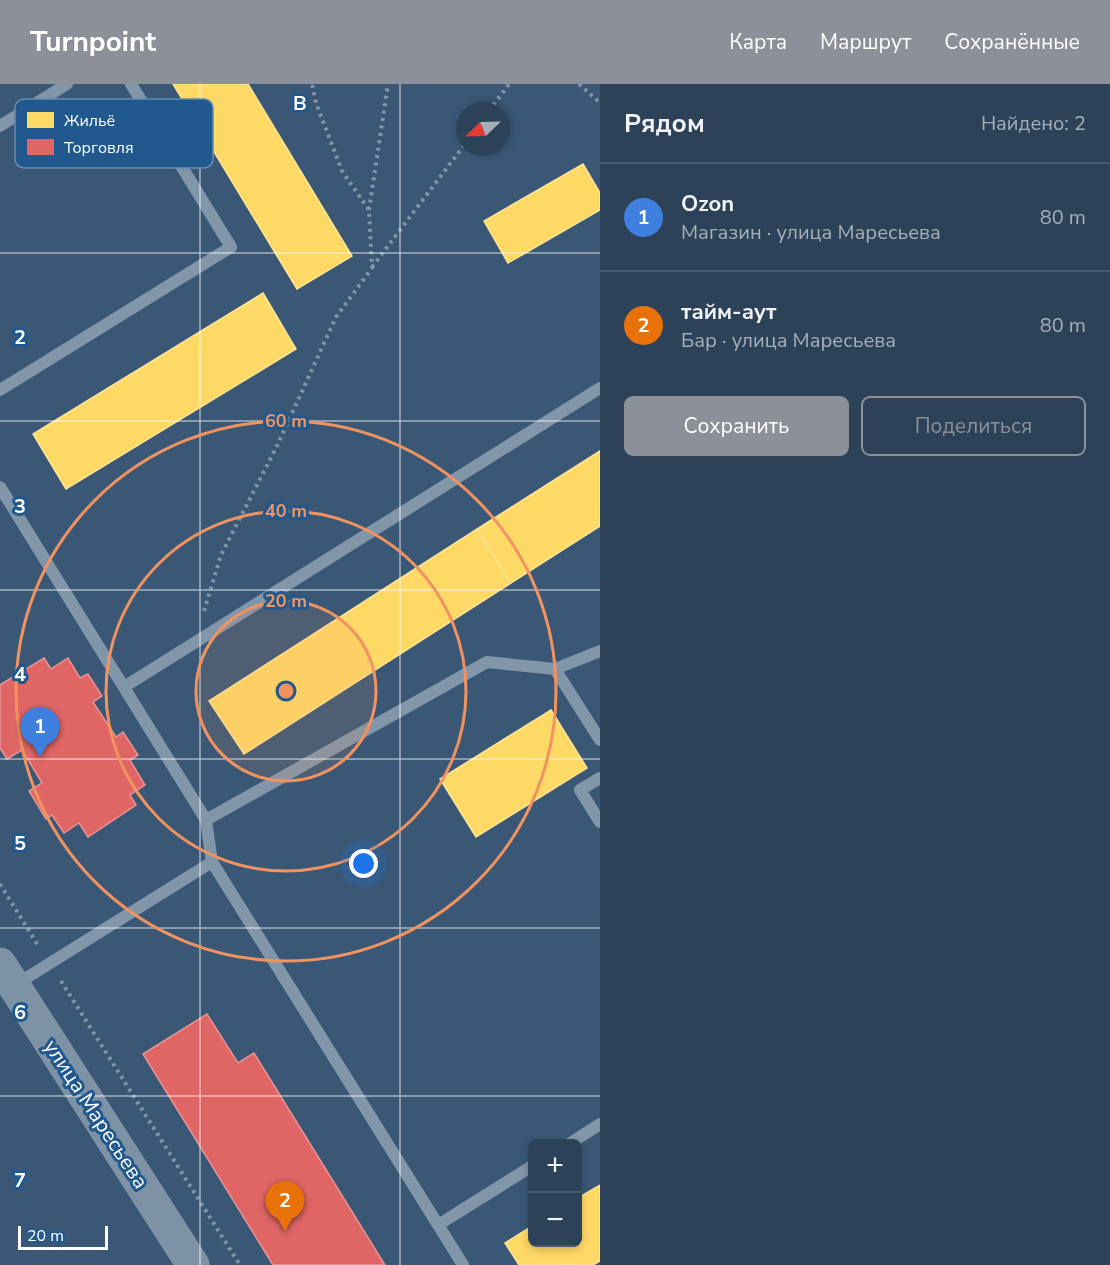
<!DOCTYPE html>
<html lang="ru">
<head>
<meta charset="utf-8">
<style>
  body { margin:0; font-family:"Nunito Sans",sans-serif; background:#34495e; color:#f1f3f6 }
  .controls { position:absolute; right:18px; bottom:18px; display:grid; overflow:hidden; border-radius:9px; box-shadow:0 3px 9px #0003 }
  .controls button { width:54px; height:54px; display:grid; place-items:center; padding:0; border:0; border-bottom:2px solid #485b6e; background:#2c4258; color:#f1f3f6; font:30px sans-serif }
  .compass { position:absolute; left:456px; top:18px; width:54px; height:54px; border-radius:50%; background:#2c4258; box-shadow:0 3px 9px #0003; rotate:247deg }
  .scale { position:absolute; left:18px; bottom:15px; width:90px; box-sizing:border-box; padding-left:6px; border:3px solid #fff; border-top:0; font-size:16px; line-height:21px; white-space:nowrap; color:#fff; -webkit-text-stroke:4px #21598f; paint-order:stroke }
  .you { position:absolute; left:364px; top:780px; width:21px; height:21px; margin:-15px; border:4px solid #fff; border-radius:50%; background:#1a73e8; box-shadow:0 0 0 9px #1a73e833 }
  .badge { display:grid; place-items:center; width:39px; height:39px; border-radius:50%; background:#8c9099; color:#fff; font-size:20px; font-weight:700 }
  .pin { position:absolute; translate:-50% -50px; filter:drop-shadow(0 2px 3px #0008) }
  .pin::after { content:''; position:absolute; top:32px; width:21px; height:18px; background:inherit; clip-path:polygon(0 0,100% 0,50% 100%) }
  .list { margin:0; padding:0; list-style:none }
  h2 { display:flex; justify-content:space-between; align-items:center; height:78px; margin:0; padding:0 24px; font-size:26px }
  h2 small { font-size:20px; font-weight:400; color:#a6b0ba }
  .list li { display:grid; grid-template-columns:39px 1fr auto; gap:18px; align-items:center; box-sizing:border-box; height:108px; padding:0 24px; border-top:2px solid #485b6e }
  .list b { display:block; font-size:22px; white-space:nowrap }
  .list p { margin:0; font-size:20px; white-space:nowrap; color:#a6b0ba }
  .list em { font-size:20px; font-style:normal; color:#a6b0ba }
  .actions { display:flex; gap:12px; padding:18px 24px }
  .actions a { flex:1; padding:14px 0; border:2px solid #8c9099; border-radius:9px; text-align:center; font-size:21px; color:#8c9099 }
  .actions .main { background:#8c9099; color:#fff }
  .map { position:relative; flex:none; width:600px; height:1181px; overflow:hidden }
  header { display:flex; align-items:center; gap:36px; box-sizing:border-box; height:84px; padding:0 30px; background:#8c9099; color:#fff }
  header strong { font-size:28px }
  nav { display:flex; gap:33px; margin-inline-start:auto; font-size:21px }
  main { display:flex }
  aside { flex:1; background:#2c4258 }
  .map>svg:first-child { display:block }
  .homes { fill:#ffd966; stroke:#ffe494; stroke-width:1.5 }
  .shops { fill:#e06666; stroke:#e99494; stroke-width:1.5 }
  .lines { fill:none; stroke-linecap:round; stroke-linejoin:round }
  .path { stroke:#8196a9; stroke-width:4; stroke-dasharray:3 4.5; stroke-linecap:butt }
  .lane { stroke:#8196a9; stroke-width:12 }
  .secondary { stroke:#7e92a6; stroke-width:33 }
  .grid { fill:none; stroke:#fff; stroke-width:1.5; stroke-opacity:0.55 }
  .ring { fill:none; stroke:#f09361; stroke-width:3 }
  .labels { text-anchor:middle; stroke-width:6; stroke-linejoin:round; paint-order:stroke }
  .street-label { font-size:21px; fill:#fff; stroke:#21598f }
  .key { fill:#21598f; stroke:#648bb1; stroke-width:1.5 }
  .key-label { font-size:16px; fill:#fff }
  .grid-label { font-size:20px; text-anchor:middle; font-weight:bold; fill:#fff; stroke:#21598f; stroke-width:6; stroke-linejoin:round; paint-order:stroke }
  .centre { fill:#f09361; stroke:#21598f; stroke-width:3 }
  .ring-label { font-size:18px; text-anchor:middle; font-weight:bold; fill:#f09361; stroke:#21598f; stroke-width:6; stroke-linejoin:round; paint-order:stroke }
</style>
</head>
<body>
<header>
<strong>Turnpoint</strong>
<nav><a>Карта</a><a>Маршрут</a><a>Сохранённые</a></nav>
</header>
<main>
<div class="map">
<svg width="600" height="1181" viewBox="0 0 600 1181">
  <rect width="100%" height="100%" fill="#3a5876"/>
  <path class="homes" d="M173 0H248L352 172 297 205Z
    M583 80 600 109V126L508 179 484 137Z
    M263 209 296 265 66 405 33 350Z
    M600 367V442L511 499 477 445Z
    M477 445 511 499 244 670 209 617Z
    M551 626 587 684 476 753 440 695Z
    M600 1101V1177L593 1181H519L505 1159 532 1142V1158H578V1114Z"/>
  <path class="shops" d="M44 574 51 585 68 574 80 594 88 590 102 612 93 618 116 653 123 648 138 671 130 676 145 701 130 711 136 721 88 753 79 739 64 749 52 731 46 735 29 707 42 699 22 666 7 675 0 664V601Z
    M207 930 238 979 254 969 385 1181H273L143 970Z"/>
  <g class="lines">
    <path class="path" d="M579 0 600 19
      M489 27 509 0
      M369 126 388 0
      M372 183 465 60
      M204 527 221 471 277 362 336 233 372 184 369 126 342 87 316 19 312 0
      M0 800 39 863
      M61 897 240 1181"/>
    <path class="lane" d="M0 42 67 0
      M0 306 231 163 131 0
      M0 403 206 736 212 778 15 901
      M555 585 600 656
      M124 603 600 304
      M600 694 580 706 600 738
      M206 736 487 578 555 585 600 567
      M212 778 463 1181
      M569 1060 600 1040
      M438 1141 532 1082"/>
    <path class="secondary" d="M0 880 193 1181"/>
  </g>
  <path class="grid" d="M200 0V1181M400 0V1181M0 169H600M0 337H600M0 506H600M0 675H600M0 844H600M0 1012H600"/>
  <circle cx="286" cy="607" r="90" fill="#f09361" fill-opacity=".12"/>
  <g class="ring">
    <circle cx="286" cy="607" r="90"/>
    <circle cx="286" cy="607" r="180"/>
    <circle cx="286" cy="607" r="270"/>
  </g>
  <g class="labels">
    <g class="street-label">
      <text transform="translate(96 1030) rotate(57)" y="7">улица Маресьева</text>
    </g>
  </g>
  <rect x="15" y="15" width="198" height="69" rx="9" class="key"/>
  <rect x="27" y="28" width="27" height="16" fill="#ffd966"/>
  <rect x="27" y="55" width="27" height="16" fill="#e06666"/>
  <g class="key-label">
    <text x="64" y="42">Жильё</text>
    <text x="64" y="69">Торговля</text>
  </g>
  <g class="grid-label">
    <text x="300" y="26">B</text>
    <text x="20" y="260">2</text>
    <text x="20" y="429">3</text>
    <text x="20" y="597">4</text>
    <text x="20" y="766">5</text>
    <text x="20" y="935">6</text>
    <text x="20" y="1103">7</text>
  </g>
  <circle cx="286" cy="607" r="9" class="centre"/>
  <g class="ring-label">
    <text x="286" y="343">60 m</text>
    <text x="286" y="433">40 m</text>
    <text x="286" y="523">20 m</text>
  </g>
</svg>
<div class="controls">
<button>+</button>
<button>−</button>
</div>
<svg class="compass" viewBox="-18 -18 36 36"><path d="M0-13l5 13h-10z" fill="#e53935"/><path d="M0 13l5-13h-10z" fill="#a6b0ba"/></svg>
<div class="scale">20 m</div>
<div class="you"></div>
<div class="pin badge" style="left:40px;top:673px;background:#3f7fe0">1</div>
<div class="pin badge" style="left:285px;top:1147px;background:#e8710a">2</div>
</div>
<aside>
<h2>Рядом<small>Найдено: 2</small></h2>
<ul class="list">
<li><span class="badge" style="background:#3f7fe0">1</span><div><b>Ozon</b><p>Магазин · улица Маресьева</p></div><em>80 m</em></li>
<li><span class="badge" style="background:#e8710a">2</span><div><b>тайм-аут</b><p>Бар · улица Маресьева</p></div><em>80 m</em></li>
</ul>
<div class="actions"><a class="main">Сохранить</a><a>Поделиться</a></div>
</aside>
</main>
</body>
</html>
